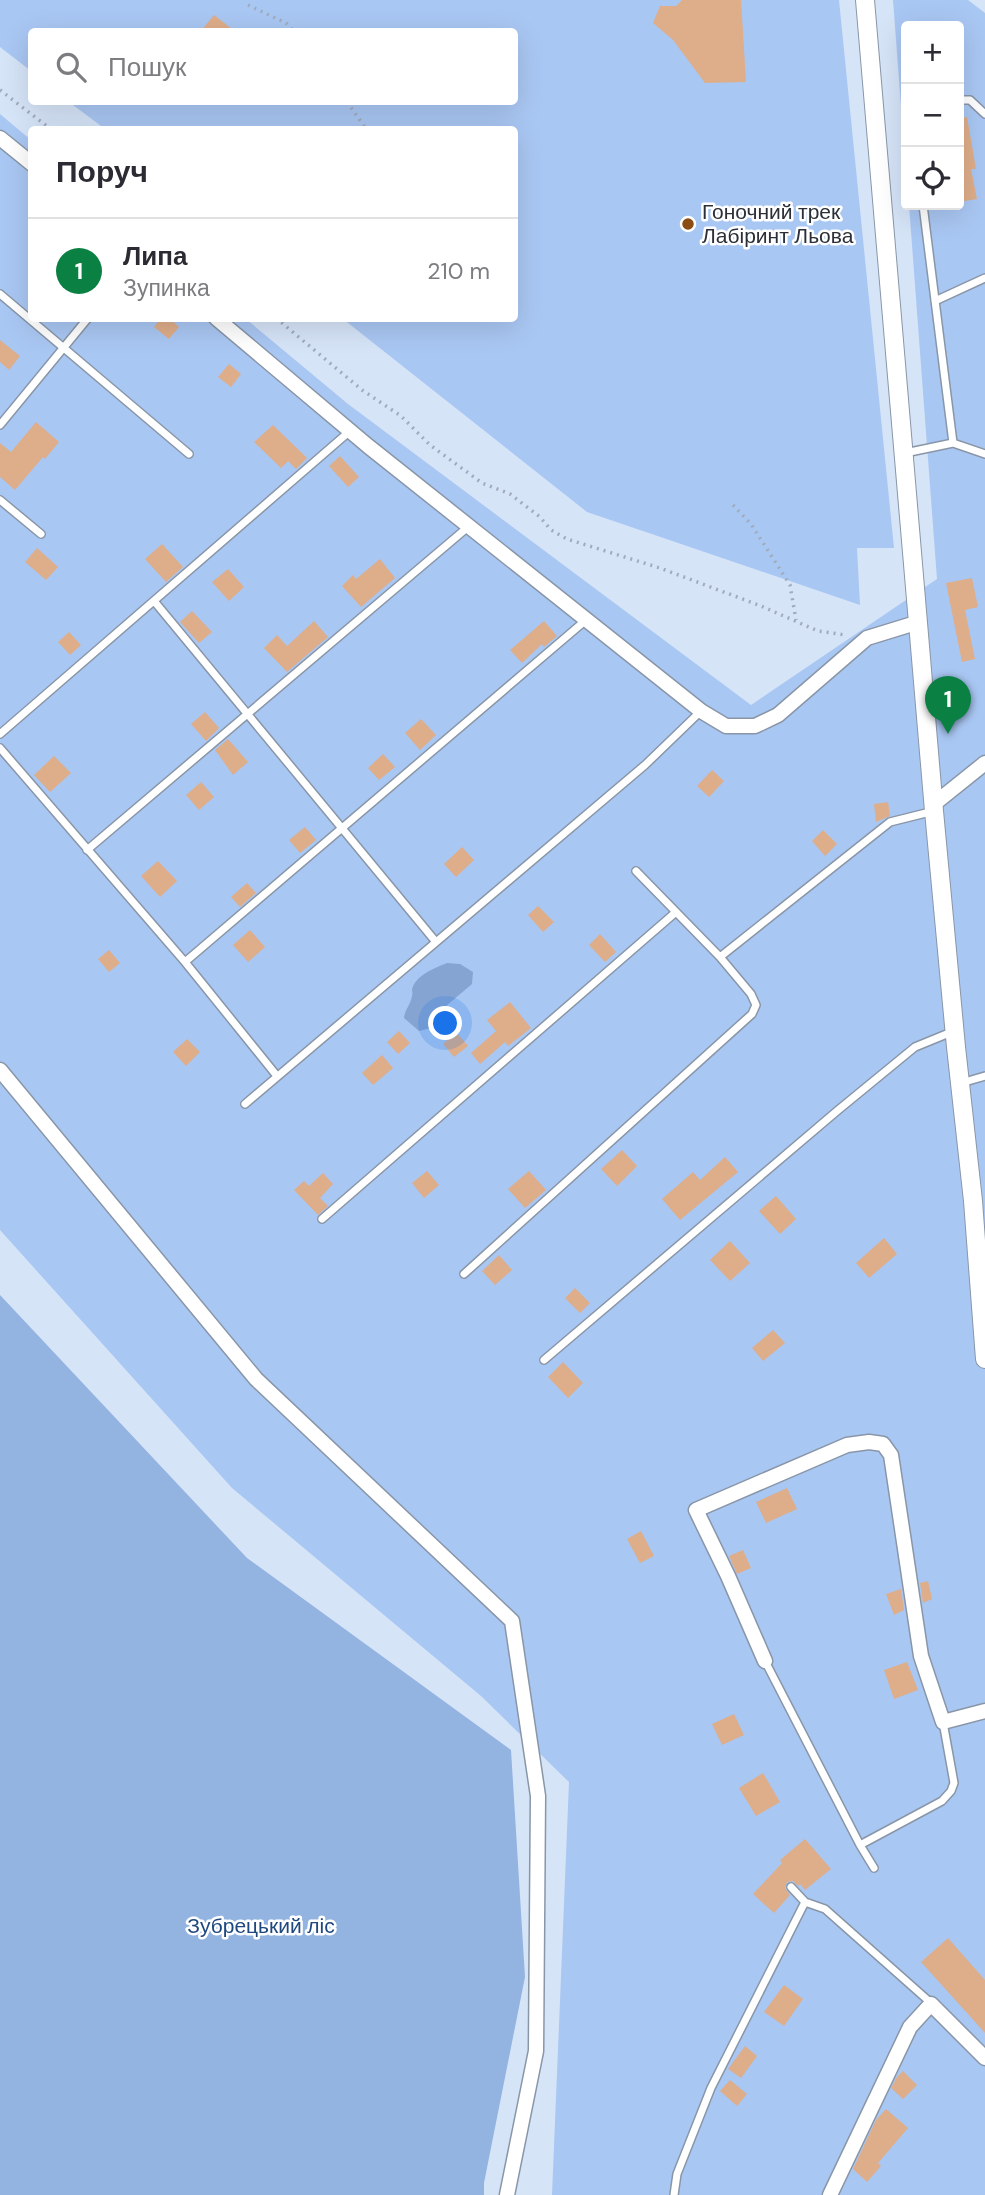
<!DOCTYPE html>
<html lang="uk">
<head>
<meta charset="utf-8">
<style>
  body { margin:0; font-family:"DM Sans",sans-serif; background:#f2f2f3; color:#2b2b33 }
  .controls { position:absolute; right:21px; top:21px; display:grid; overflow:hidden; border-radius:7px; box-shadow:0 7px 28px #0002 }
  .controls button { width:63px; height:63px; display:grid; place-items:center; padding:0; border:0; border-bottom:2px solid #e1e1e2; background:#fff; color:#2b2b33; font:35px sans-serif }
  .you { position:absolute; left:446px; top:1024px; width:24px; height:24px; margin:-18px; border:5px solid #fff; border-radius:50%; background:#1a73e8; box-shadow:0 0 0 10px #1a73e833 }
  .badge { display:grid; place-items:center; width:46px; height:46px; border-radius:50%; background:#0b8043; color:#fff; font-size:23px; font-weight:700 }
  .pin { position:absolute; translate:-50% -58px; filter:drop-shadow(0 2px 4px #0008) }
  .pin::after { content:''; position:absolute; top:37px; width:24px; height:21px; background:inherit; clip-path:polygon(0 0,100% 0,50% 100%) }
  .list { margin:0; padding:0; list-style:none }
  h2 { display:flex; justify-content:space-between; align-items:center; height:91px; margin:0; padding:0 28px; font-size:30px }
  h2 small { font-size:23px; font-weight:400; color:#7c7c81 }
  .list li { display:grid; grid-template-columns:46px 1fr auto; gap:21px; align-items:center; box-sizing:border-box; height:105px; padding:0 28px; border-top:2px solid #e1e1e2 }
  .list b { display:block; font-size:26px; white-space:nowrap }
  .list p { margin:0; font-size:23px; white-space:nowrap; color:#7c7c81 }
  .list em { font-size:23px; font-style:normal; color:#7c7c81 }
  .icon { flex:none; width:38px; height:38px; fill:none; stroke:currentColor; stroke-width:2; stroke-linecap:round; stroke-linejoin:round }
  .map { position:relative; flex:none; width:985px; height:2195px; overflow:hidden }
  .search { position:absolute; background:#fff; box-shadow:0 7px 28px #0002; left:28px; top:28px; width:490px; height:77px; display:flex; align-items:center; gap:18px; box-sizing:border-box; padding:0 24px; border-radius:7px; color:#7c7c81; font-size:26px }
  .panel { position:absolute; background:#fff; box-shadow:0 7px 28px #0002; left:28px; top:126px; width:490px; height:196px; border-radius:7px }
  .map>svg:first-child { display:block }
  .green { fill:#a9c7f3 }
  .forest { fill:#93b3e1 }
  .water { fill:#85a4d2 }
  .building { fill:#dead89 }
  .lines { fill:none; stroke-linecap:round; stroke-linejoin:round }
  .service-casing { stroke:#8996a8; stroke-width:10 }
  .minor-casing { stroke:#8996a8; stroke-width:17 }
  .tertiary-casing { stroke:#8996a8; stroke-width:20 }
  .path { stroke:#a0acbc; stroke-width:3.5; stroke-dasharray:2 5; stroke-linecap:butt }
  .service { stroke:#fff; stroke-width:7 }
  .minor { stroke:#fff; stroke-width:14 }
  .tertiary { stroke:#fff; stroke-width:18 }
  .poi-dot { fill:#8c4d14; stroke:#fff; stroke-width:2.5 }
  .labels { text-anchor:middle; stroke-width:5; stroke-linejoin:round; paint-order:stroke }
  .poi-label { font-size:21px; fill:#2b3038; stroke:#fff; text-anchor:start }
  .park-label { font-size:21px; fill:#204880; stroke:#fff }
</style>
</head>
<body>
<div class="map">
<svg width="985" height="2195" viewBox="0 0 985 2195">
  <rect width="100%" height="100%" fill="#d6e4f8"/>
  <path class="green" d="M0 0H839L894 548H857L860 605 587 512 343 319 514 318V130L105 129 69 102H514V32H32L31 71 0 47Z
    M893 0H968L985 13V2195H552L569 1782 481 1696 232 1488 0 1230V114L31 140 32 318 246 319 348 404 751 705 937 579 909 205H959V26H906V173Z"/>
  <path class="forest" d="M0 1295 247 1558 511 1750 525 1977 484 2183V2195H0Z"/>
  <path class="water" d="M447 963 460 964 473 972 472 984 446 1006 431 1028 419 1031 404 1018C405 1009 411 1004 412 996 413 994 412 992 412 990 415 975 435 968 447 963Z"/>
  <path class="building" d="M682 0H741L746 82 705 83 673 40 653 23 660 6H676Z
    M214 15 236 32H200Z
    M967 117 976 169H971L977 199 959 202V118Z
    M161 318H169L179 327 169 339 154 327Z
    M0 340 20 356 9 370 0 362Z
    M229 364 241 374 231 387 218 377Z
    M36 422 59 442 45 459 43 457 15 490 0 477V443L11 452Z
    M273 425 307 458 296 469 288 461 281 468 254 442Z
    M340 456 359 477 348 487 329 466Z
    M162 544 183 567 166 582 145 559Z
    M37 548 58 567 46 580 25 562Z
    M380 559 395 578 361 607 342 586 353 575 356 579Z
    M228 569 244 587 229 601 212 582Z
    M972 578 978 607 965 610 975 659 962 662 946 583Z
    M192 611 212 632 199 643 180 622Z
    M314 621 328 637 287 672 264 648 277 635 287 646Z
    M544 621 557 636 544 647 542 644 522 663 510 650Z
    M69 632 81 645 70 655 58 642Z
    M205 712 219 728 206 741 191 724Z
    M421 719 436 735 420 750 405 733Z
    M228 739 248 762 233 775 215 750Z
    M383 754 395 767 379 780 368 768Z
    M54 756 71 773 50 792 34 775Z
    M712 770 724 781 709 797 697 786Z
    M201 782 214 797 199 810 186 795Z
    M888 802 890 816 876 822 874 804Z
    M305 827 316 840 300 853 289 840Z
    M823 830 837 844 825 856 812 841Z
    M462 847 474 860 456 877 444 864Z
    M158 861 177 881 160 897 141 876Z
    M247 883 256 893 240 907 231 897Z
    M538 906 554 922 543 932 528 915Z
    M250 930 265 947 248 962 233 945Z
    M600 934 616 952 605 962 589 945Z
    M109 950 120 963 109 972 98 959Z
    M510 1002 531 1028 508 1046 505 1042 480 1064 471 1053 496 1031 487 1020Z
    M399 1031 410 1043 398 1054 387 1042Z
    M456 1032 468 1046 454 1057 443 1044Z
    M187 1039 200 1052 186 1066 173 1052Z
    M382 1055 393 1068 373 1085 362 1073Z
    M622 1150 637 1166 617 1186 601 1169Z
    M725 1157 738 1172 680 1220 662 1199 693 1172 700 1180Z
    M427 1171 439 1185 424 1198 412 1183Z
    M529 1171 546 1190 525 1208 508 1189Z
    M323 1173 333 1184 320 1198 328 1206 318 1215 294 1190 304 1181 309 1186Z
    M776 1196 796 1219 780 1234 759 1211Z
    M884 1238 897 1254 869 1278 856 1263Z
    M730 1241 750 1263 730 1281 710 1260Z
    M499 1255 512 1270 495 1285 482 1271Z
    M575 1288 590 1303 580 1313 565 1298Z
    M773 1330 785 1343 763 1361 752 1348Z
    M563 1362 583 1383 568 1398 548 1377Z
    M787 1488 797 1509 766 1523 756 1502Z
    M641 1531 654 1556 640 1563 627 1539Z
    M743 1550 751 1568 737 1574 729 1556Z
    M928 1581 932 1599 923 1603 920 1583Z
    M901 1589 904 1610 894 1615 886 1594Z
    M907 1662 918 1690 894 1699 884 1670Z
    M734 1714 744 1735 722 1745 712 1724Z
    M763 1773 780 1802 756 1816 739 1788Z
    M805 1839 831 1869 805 1890 800 1884 798 1886 793 1881 787 1882 785 1888 790 1895 774 1913 753 1894 782 1863 780 1860Z
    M948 1938 985 1980V2033L921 1962Z
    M784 1985 803 1999 784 2026 764 2012Z
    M745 2046 757 2056 741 2078 728 2069Z
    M903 2071 917 2085 903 2099 891 2088 897 2077Z
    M730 2080 747 2094 737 2106 720 2091Z
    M886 2109 908 2128 878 2163 881 2166 867 2182 853 2169 876 2120Z"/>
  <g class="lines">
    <g class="service-casing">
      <path id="service" d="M959 100H970L985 114
        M923 205 953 443
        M0 294 189 454
        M935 301 985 278
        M0 425 88 318
        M905 453 953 443 985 454
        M0 500 41 534
        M154 601 436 942
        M0 734 350 431
        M0 748 185 962 277 1076
        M87 850 468 527
        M720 957 890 822 934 811
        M185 962 586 620
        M961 1083 985 1076
        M245 1104 645 765 701 711
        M322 1219 676 912
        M464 1274 752 1014 756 1005 751 994 720 957 636 871
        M544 1360 837 1111 915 1047 954 1031
        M765 1661 860 1845 874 1868
        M860 1845 942 1801 951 1791 954 1783 943 1722
        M791 1887 805 1902 825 1909 931 2003
        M674 2195 677 2174 711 2088 805 1902"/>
    </g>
    <g class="minor-casing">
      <path id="minor" d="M0 138 32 164
        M216 318 368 446 701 711 726 726H755L778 715 867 638 919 622
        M934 804 985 763
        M0 1070 256 1379 512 1621 538 1796 536 2051 507 2195
        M765 1661 728 1576 696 1510 847 1445 869 1442 883 1444 891 1455 921 1656 943 1722 985 1711
        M830 2195 910 2027 931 2004 985 2058"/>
    </g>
    <g class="tertiary-casing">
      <path id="tertiary" d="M865 0 934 811 956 1047 973 1201 985 1359"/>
    </g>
    <path class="path" d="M248 5 286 23 295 32
      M0 90 52 130
      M347 102 367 130
      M276 318 362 390 401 416 430 445 482 483 510 494 540 517 551 530 567 539 660 568 761 606 818 631 845 635
      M733 505 751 524 790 585 796 620"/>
    <use href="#service" class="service"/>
    <use href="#minor" class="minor"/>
    <use href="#tertiary" class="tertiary"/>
  </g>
  <circle class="poi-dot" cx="688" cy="224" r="7"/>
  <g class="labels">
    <g class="poi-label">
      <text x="702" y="219">Гоночний трек<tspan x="702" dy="24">Лабіринт Льова</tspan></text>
    </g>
    <g class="park-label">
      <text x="261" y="1933">Зубрецький ліс</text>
    </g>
  </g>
</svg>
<div class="controls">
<button>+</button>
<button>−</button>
<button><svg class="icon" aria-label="locate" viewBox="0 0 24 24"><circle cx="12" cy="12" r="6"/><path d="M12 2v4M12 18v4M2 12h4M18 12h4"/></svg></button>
</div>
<div class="you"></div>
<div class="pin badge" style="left:948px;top:734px">1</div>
<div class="search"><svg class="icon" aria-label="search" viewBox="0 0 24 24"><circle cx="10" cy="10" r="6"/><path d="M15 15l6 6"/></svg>Пошук</div>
<section class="panel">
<h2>Поруч<small></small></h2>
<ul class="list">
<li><span class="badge">1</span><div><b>Липа</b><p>Зупинка</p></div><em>210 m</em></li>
</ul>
</section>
</div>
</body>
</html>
